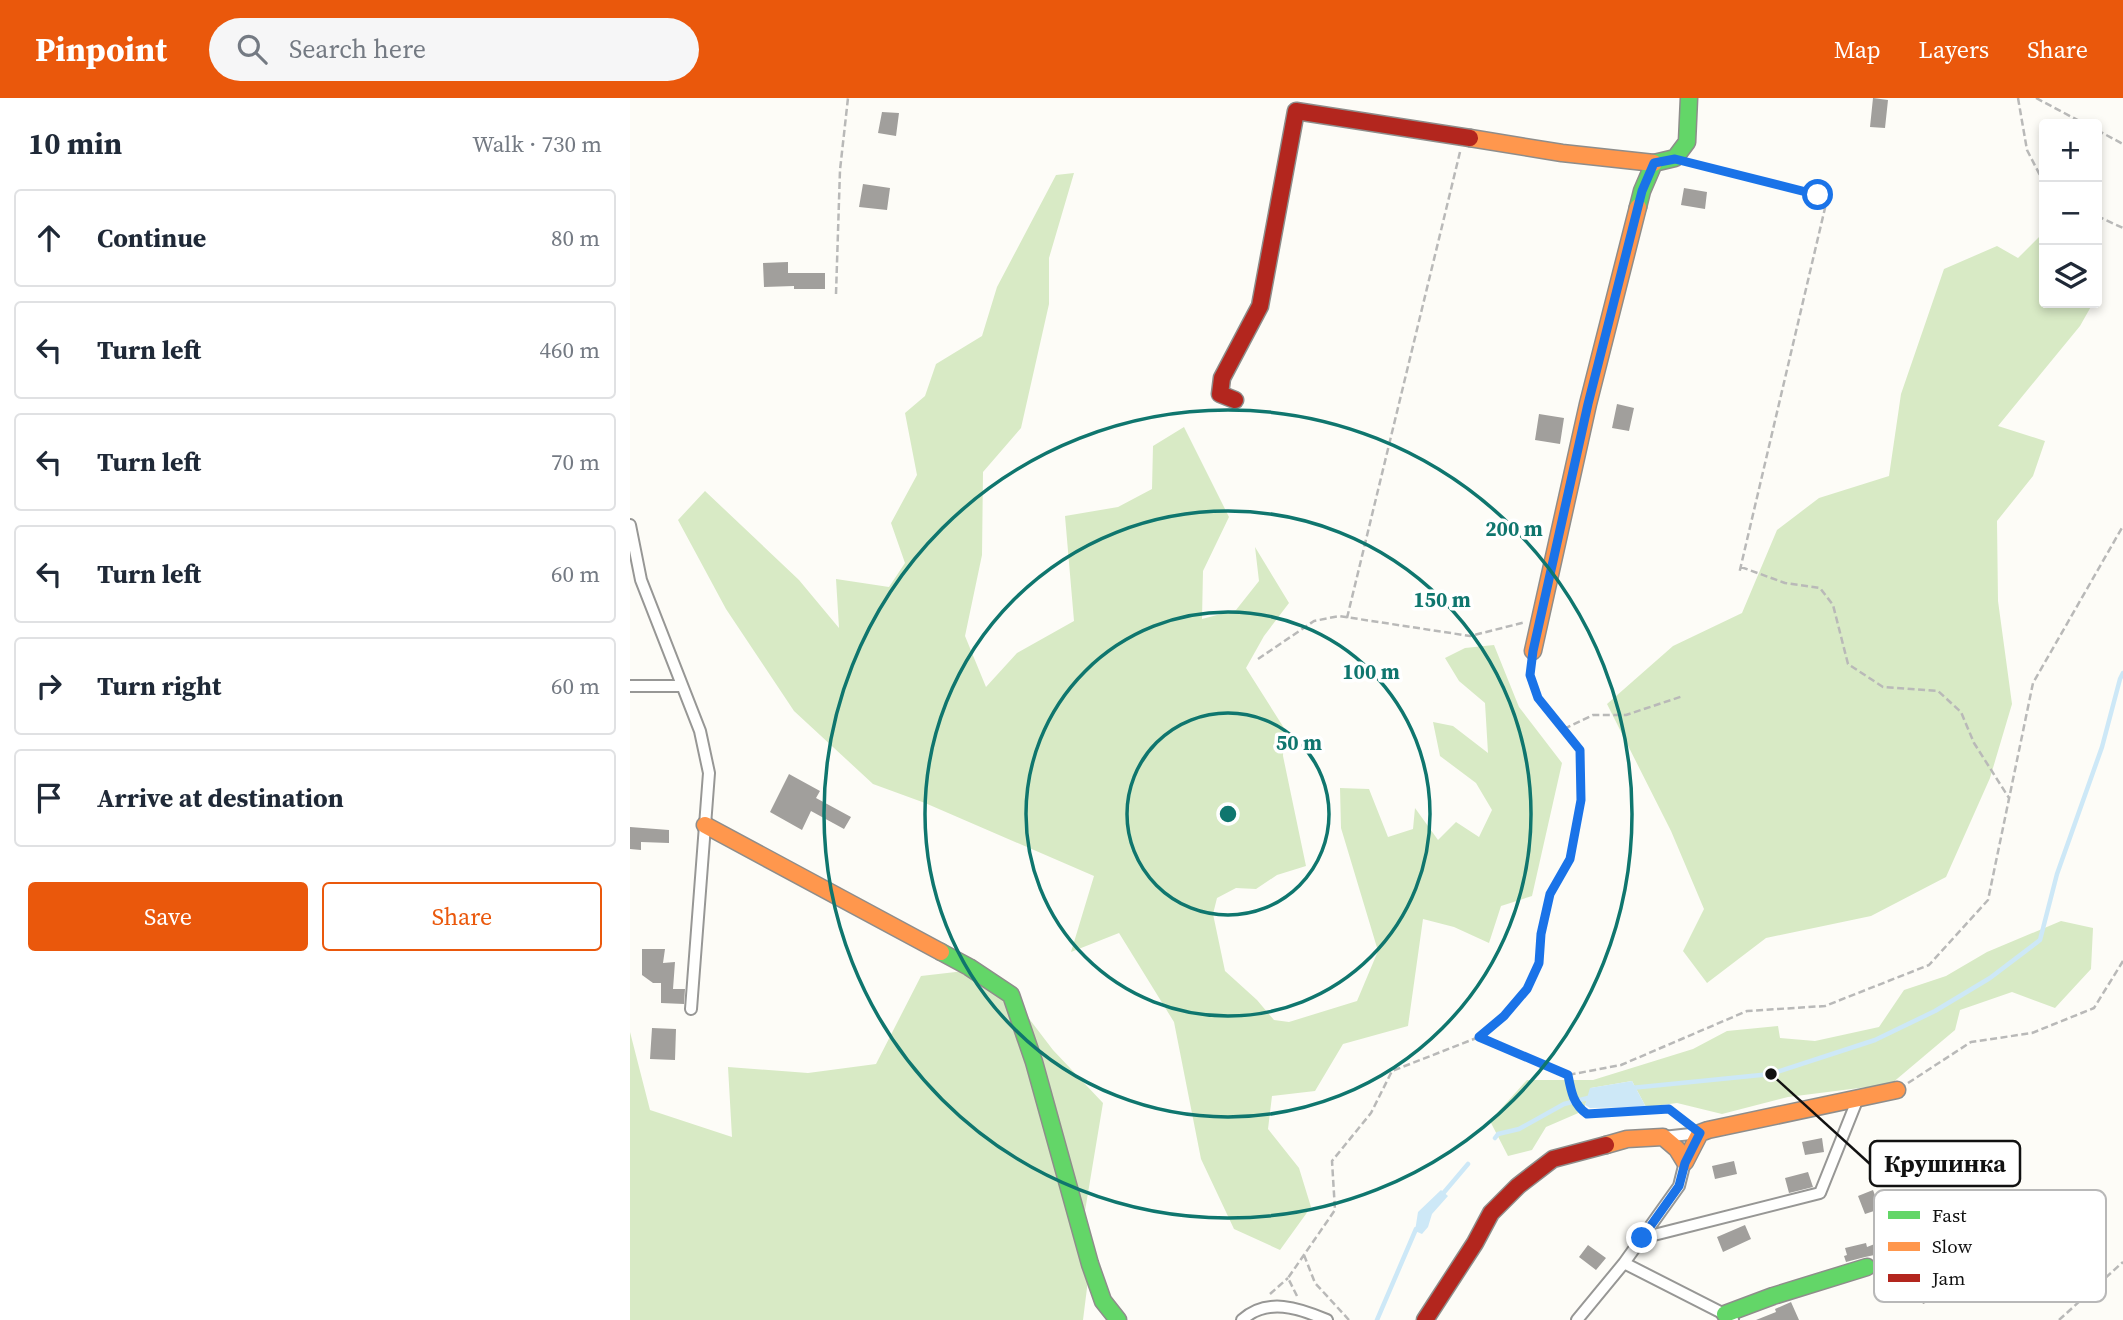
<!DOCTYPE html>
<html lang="en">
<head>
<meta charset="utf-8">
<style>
  body { margin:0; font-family:"Source Serif 4",serif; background:#f6f6f7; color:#1f2937 }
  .controls { position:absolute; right:21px; top:21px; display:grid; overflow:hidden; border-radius:7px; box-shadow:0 4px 10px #0003 }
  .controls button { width:63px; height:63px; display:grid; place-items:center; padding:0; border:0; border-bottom:2px solid #e0e1e3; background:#fff; color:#1f2937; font:35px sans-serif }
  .stop { position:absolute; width:21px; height:21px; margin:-16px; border:5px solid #1a73e8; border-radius:50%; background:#fff }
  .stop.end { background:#1a73e8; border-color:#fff; box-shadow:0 2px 7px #0008 }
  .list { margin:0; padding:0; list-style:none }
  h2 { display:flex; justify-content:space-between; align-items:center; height:91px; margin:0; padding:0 28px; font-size:30px }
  h2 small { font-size:23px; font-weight:400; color:#747a83 }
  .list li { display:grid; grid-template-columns:46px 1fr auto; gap:21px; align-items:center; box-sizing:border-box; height:98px; margin:0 14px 14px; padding:0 14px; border:2px solid #e0e1e3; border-radius:7px }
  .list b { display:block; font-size:26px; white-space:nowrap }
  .list em { font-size:23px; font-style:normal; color:#747a83 }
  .actions { display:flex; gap:14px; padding:21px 28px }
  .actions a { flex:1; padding:16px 0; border:2px solid #ea580c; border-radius:7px; text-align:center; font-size:24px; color:#ea580c }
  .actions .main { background:#ea580c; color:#fff }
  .icon { flex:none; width:38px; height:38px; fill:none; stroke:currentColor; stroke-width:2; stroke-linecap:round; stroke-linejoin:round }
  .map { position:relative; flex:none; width:1493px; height:1222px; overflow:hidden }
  header { display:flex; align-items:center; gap:42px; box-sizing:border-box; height:98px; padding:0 35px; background:#ea580c; color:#fff }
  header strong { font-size:33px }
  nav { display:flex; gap:38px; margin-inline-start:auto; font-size:24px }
  .search { width:490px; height:63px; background:#f6f6f7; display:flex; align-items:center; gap:18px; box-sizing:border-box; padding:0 24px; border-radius:38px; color:#747a83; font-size:26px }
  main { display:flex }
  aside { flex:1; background:#fff }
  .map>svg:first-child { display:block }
  .forest { fill:#d8eac5 }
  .water { fill:#cde8f7 }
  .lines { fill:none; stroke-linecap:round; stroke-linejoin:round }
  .stream { stroke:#cde8f7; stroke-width:4.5 }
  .building { fill:#a19f9c }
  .street-casing { stroke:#979795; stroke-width:14 }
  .fast-casing { stroke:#8e8d8b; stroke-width:19 }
  .slow-casing { stroke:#8e8d8b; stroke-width:19 }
  .jam-casing { stroke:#8e8d8b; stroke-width:19 }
  .path { stroke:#b9b9b8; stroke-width:2.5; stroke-dasharray:7 3.5; stroke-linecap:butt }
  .street { stroke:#fffffe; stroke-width:10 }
  .fast { stroke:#63d668; stroke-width:16 }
  .slow { stroke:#ff974d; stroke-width:16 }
  .jam { stroke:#b3261e; stroke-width:16 }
  .route { stroke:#1a73e8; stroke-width:9 }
  .ring { fill:none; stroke:#0f766e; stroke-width:3.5 }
  .key { fill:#fff; stroke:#b8b8b8; stroke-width:2 }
  .key-label { font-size:19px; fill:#111 }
  .centre { fill:#0f766e; stroke:#fff; stroke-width:3.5 }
  .ring-label { font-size:21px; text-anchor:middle; font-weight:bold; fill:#0f766e; stroke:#fff; stroke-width:7; stroke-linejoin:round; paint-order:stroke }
  .leader { fill:none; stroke:#111; stroke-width:2.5 }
  .callout-dot { fill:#111; stroke:#fff; stroke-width:2.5 }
  .callout { fill:#fff; stroke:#111; stroke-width:2.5 }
  .callout-label { font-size:24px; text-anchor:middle; font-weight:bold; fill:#111 }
</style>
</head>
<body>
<header>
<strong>Pinpoint</strong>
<div class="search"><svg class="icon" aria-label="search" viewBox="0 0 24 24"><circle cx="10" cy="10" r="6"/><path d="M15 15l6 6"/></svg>Search here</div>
<nav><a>Map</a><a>Layers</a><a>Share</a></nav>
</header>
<main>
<aside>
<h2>10 min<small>Walk · 730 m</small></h2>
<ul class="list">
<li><svg class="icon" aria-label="ahead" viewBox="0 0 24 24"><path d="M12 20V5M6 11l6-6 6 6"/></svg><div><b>Continue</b></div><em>80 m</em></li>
<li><svg class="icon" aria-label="left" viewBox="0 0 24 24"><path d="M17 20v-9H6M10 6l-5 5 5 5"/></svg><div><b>Turn left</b></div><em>460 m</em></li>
<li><svg class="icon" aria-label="left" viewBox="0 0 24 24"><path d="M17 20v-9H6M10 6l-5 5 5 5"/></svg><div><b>Turn left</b></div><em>70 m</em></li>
<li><svg class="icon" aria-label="left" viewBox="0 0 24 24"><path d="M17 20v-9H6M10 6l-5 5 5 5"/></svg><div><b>Turn left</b></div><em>60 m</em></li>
<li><svg class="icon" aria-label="right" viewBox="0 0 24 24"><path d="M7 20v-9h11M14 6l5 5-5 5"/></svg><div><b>Turn right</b></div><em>60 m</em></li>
<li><svg class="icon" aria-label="arrive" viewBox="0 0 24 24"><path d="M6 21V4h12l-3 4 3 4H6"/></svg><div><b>Arrive at destination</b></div></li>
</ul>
<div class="actions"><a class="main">Save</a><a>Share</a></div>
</aside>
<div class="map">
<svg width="1493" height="1222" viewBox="0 0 1493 1222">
  <rect width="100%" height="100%" fill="#fdfcf7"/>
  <path class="forest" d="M444 75 419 160V206L391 330 353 374 352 457 335 538 356 589 387 555 444 523 435 418 488 409 522 391 523 348 554 329 599 419 573 473 572 521 606 512 629 483 625 449 659 505 634 538 616 570 654 630 653 658 676 768 647 777 626 791 606 790 587 800 583 816 595 873 627 902 644 922 659 924 727 903 748 853 711 730 710 690 739 691 758 739 783 731 785 710 808 742 826 724 849 739 862 712 846 685 810 658 803 624 823 628 858 655 855 605 829 583 815 560 835 550 864 547 889 609 932 665 902 798 871 808 859 845 824 829 793 821 778 928 713 946 685 993 642 998 638 1031 669 1070 681 1109 650 1152 604 1131 571 1061 544 924 489 835 441 854 464 778 295 705 243 686 164 613 96 511 48 422 75 393 169 482 209 530 206 481 259 489 275 465 261 425 287 377 275 315 295 298 306 266 352 238 367 189 426 77Z
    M1414 134V205H1463L1450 228 1368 328 1415 343 1403 378 1367 423 1368 503 1382 606 1360 680 1316 779 1241 818 1136 840 1077 885 1053 853 1074 811 1041 733 977 606 1043 548 1112 515 1147 432 1189 400 1259 378 1271 296 1314 171 1367 148 1388 160Z
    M1431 823 1463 830 1461 871 1425 910 1382 894 1330 912 1325 932 1261 986 1158 999 1092 1016 1047 1005 1016 1009 1002 983 961 990 953 1013 916 1029 902 1052 878 1058 860 1023 897 982H963L1063 951 1097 933 1148 928 1150 940 1185 943 1249 929 1274 892 1316 878 1357 854Z
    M343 872 381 897 423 952 473 1005 454 1119 460 1166 453 1222H0V934L20 1012 102 1039 98 969 178 975 246 966 291 878Z"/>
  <path class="water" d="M1002 983 1016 1009 960 1010 955 1007 960 990Z
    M811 1092 818 1098 802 1116 798 1129 792 1136 785 1133 788 1114Z"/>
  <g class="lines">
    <path class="stream" d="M1001 990 1141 976 1245 942 1305 913 1360 880 1410 842 1427 776 1472 649 1490 581 1493 575
      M865 1040 868 1036 889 1031 934 1006 962 999
      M810 1099 838 1066
      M747 1222 786 1131"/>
  </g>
  <path class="building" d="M1243 0 1258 2 1255 30 1240 29Z
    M252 14 269 15 266 38 248 35Z
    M233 86 260 90 257 112 229 109Z
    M1054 90 1077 94 1075 111 1051 107Z
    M158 164V175H195V191H164V188L134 189 133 165Z
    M987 306 1004 310 999 333 982 330Z
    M909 316 934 320 930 346 905 342Z
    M159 676 190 693 186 700 221 719 214 731 181 713 172 732 140 714Z
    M0 729 39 732V745L11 744V752L0 751Z
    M12 851H35L33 865 45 864 43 891H55L54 906 31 905V885H23L12 877Z
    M22 930 46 931 45 962 20 961Z
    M1192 1040 1194 1054 1175 1057 1172 1044Z
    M1104 1063 1107 1076 1085 1081 1082 1068Z
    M1178 1074 1183 1089 1159 1095 1155 1080Z
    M1243 1092 1250 1111 1235 1116 1228 1098Z
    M1115 1127 1121 1141 1093 1154 1087 1139Z
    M1265 1138 1269 1151 1250 1158 1249 1156 1235 1159 1216 1164 1214 1158 1217 1157 1215 1150 1236 1145 1237 1149Z
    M958 1147 976 1160 966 1172 949 1159Z
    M1297 1183 1305 1201 1293 1206 1285 1188Z
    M1161 1204 1169 1222H1126L1146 1214 1145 1211Z"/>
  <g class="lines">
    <g class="street-casing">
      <path id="street" d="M0 427 11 482 70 633 79 675 61 911
        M0 588H52
        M1033 1039 1070 1035
        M1012 1140 1190 1095 1228 1000
        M994 1165 1102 1220 1103 1222
        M612 1222C637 1199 669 1210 697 1222
        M947 1222 994 1165 1049 1088 1055 1064"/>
    </g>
    <g class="fast-casing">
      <path id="fast" d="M1008 109 1012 93 1024 65 1045 60 1057 44 1059 0
        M311 854 339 869 381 897 404 964 460 1166 473 1203 488 1222
        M1095 1216 1143 1198 1237 1169"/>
    </g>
    <g class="slow-casing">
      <path id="slow" d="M840 40 932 55 1024 65
        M903 553 958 306 1008 109
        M75 727 311 854
        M976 1047 997 1041 1033 1039 1047 1051 1055 1064 1070 1035 1078 1032 1267 992"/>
    </g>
    <g class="jam-casing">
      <path id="jam" d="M605 302 590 296 592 280 630 208 666 13 840 40
        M795 1222 845 1145 861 1115 888 1088 923 1061 976 1047"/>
    </g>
    <path class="path" d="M1388 0 1397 52 1414 85
      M1406 0 1455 26
      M1467 32 1493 46
      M1058 64 1188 97 1195 110 1109 476
      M1467 118 1493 130
      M206 196 210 72 218 0
      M1111 469 1155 485 1190 490 1203 507 1218 566 1253 589 1308 593 1331 614 1344 645 1379 700
      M717 520 830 54
      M628 561 684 523 709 518 840 538 896 524
      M934 631 963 617H996L1053 598
      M849 939 874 918 897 891 909 865 911 836 920 796 940 761 952 702 950 652 908 600 900 577 902 565
      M938 977C941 993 943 1006 957 1016L1039 1011 1056 1024
      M1278 985 1341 944 1402 935 1464 910 1493 863
      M674 1157 685 1185 719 1222
      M640 1196 658 1180
      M667 1198 658 1180 705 1112 702 1063 741 1015 762 973 849 939 938 977 991 967 1117 913 1195 908 1299 867 1358 802 1403 585 1493 428
      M1429 1222 1493 1164"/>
    <use href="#street" class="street"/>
    <use href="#fast" class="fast"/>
    <use href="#slow" class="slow"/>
    <use href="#jam" class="jam"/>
  </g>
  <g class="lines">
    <path class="route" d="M1012 1140 1049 1088 1055 1065 1070 1035 1039 1011 957 1016C943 1006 941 993 938 977L849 939 874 918 897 891 909 865 911 836 920 796 940 761 951 702 950 652 908 600 900 577 903 553 958 306 1012 93 1024 65 1045 61 1188 97"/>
  </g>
  <g class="ring">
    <circle cx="598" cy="716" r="101"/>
    <circle cx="598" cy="716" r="202"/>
    <circle cx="598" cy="716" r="303"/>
    <circle cx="598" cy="716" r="404"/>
  </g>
  <rect x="1244" y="1092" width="232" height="112" rx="10" class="key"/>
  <rect x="1258" y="1113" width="32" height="8" fill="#63d668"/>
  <rect x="1258" y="1144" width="32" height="9" fill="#ff974d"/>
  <rect x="1258" y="1176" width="32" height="8" fill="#b3261e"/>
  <g class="key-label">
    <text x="1302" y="1124">Fast</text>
    <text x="1302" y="1155">Slow</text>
    <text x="1302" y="1187">Jam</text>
  </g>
  <circle cx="598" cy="716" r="10" class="centre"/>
  <g class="ring-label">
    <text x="884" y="438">200 m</text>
    <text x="812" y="509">150 m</text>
    <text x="741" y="581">100 m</text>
    <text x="669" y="652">50 m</text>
  </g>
  <path class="leader" d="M1141 976L1240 1066"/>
  <circle class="callout-dot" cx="1141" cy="976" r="7"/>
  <rect class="callout" x="1240" y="1043" width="150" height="45" rx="7"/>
  <g class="callout-label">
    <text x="1315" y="1074">Крушинка</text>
  </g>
</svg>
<div class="controls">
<button>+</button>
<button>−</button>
<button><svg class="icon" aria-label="layers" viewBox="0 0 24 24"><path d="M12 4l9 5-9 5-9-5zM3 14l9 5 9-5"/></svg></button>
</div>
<div class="stop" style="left:1188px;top:97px"></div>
<div class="stop end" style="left:1012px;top:1140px"></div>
</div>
</main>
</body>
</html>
